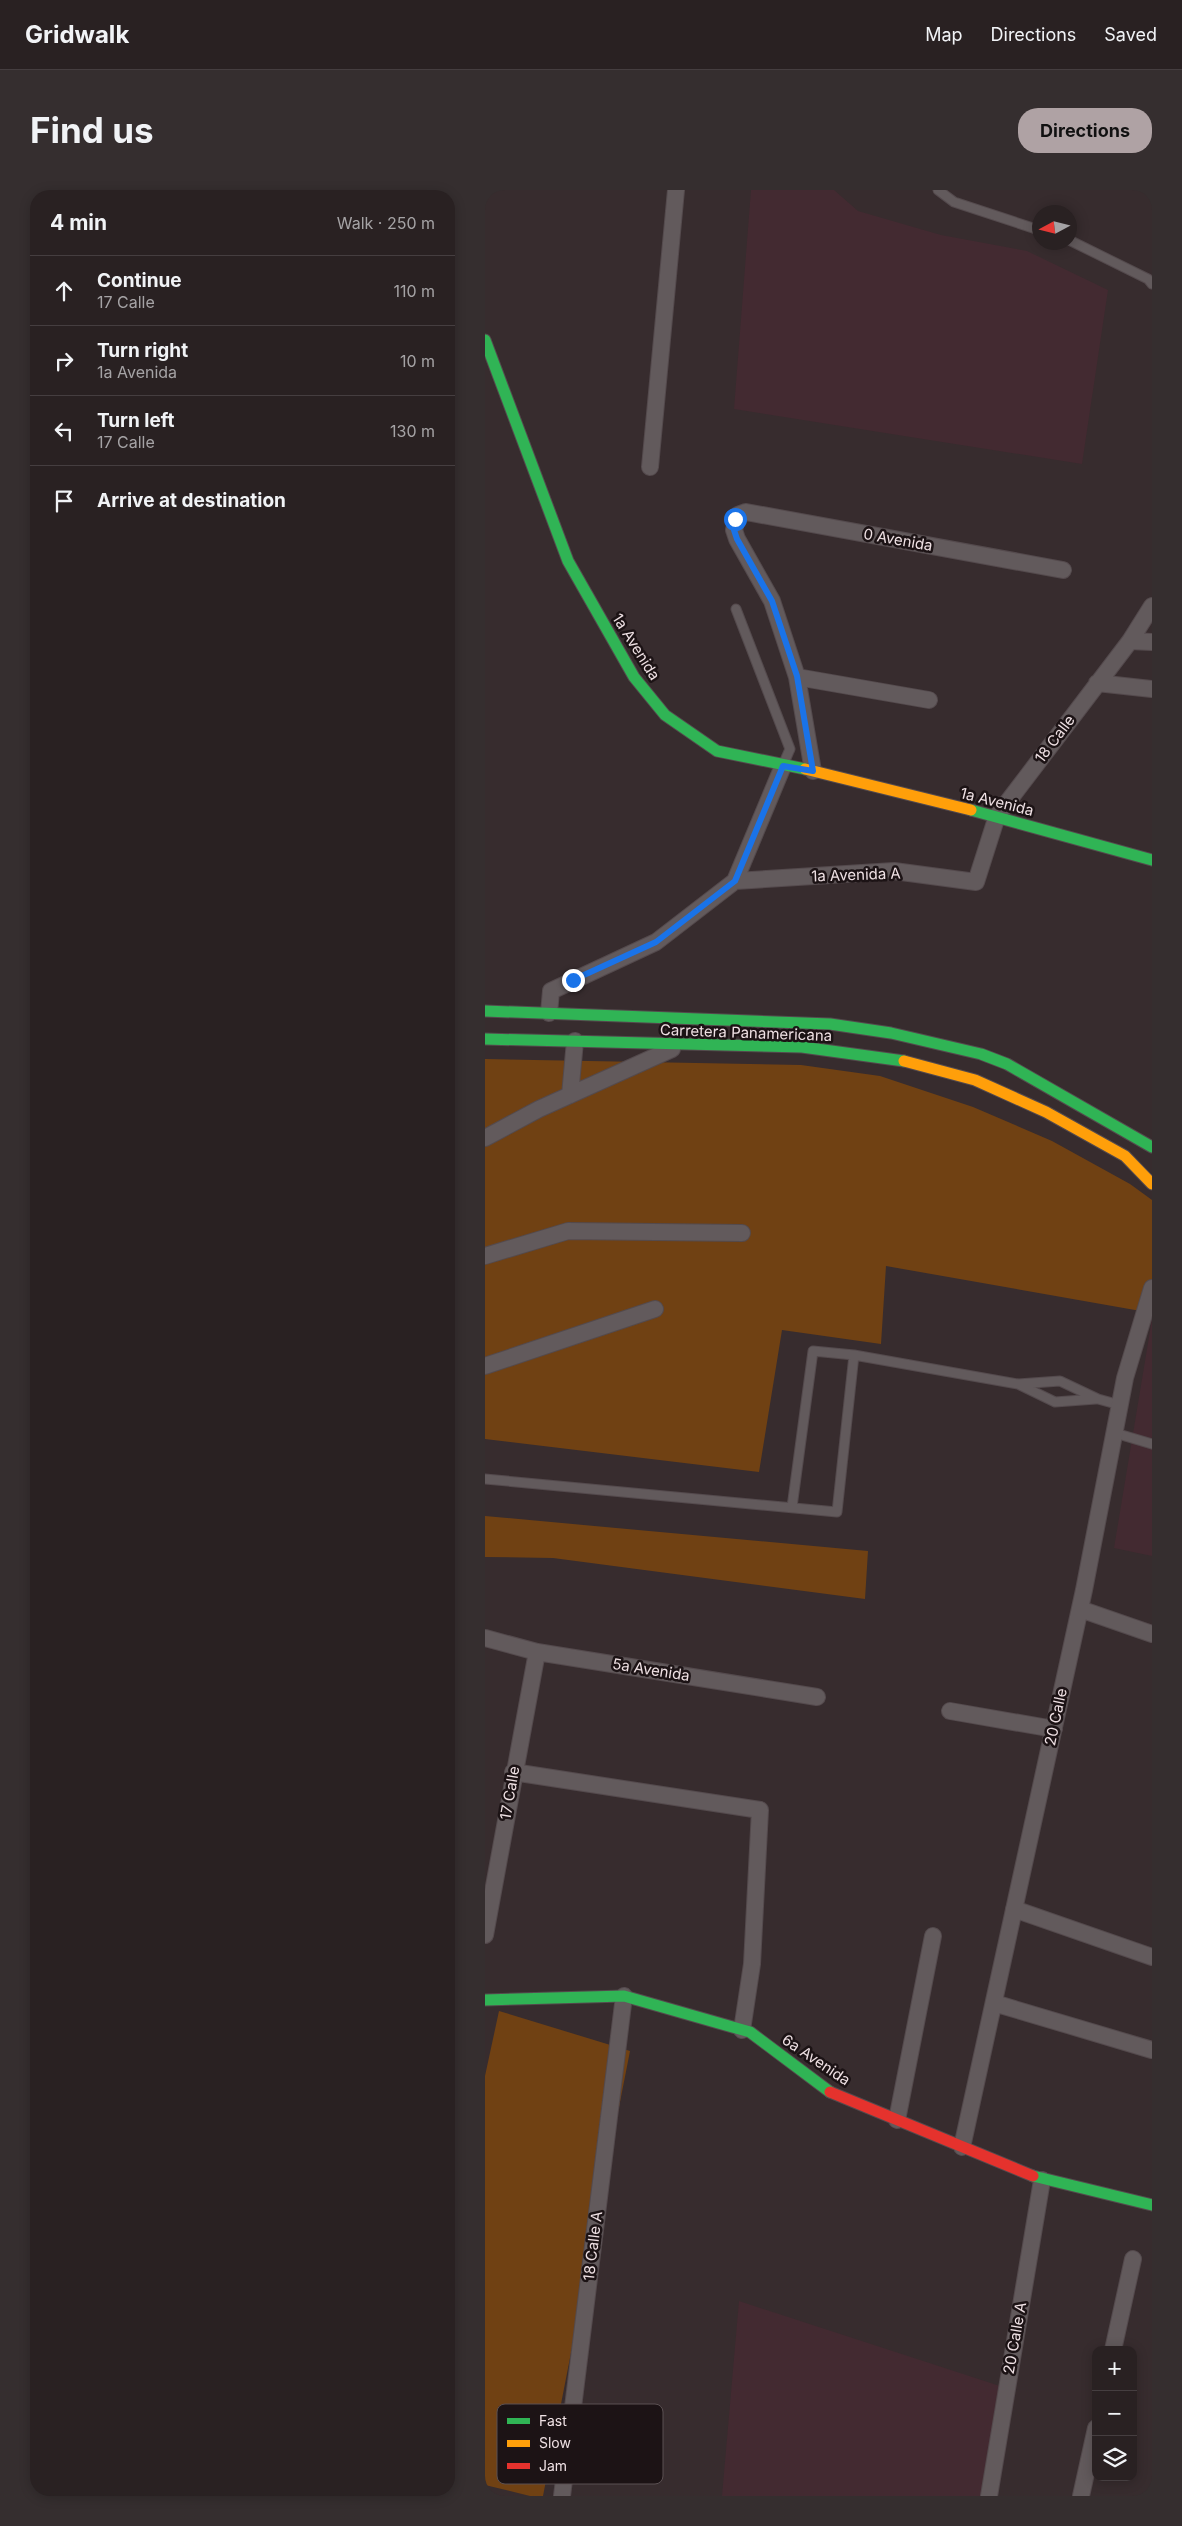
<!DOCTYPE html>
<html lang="en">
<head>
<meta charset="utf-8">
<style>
  body { margin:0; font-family:Inter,sans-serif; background:#352e2f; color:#f1f3f6 }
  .controls { position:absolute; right:15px; bottom:15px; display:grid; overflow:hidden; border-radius:10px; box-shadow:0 2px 12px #0003 }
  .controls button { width:45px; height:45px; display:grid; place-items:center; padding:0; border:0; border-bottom:1px solid #453e40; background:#292122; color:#f1f3f6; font:25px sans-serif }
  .compass { position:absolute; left:547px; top:15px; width:45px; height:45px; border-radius:50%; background:#292122; box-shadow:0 2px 12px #0003; rotate:263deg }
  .stop { position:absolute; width:15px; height:15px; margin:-11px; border:4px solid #1a73e8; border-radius:50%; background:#fff }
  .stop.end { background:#1a73e8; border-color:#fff; box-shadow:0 1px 5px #0008 }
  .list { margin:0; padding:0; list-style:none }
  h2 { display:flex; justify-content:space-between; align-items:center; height:65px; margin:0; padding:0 20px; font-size:21px }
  h2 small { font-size:16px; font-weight:400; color:#a5a3a5 }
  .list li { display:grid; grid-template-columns:32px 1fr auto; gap:15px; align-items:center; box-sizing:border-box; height:70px; padding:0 20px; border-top:1px solid #453e40 }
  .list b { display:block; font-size:19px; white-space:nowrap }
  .list p { margin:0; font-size:16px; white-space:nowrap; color:#a5a3a5 }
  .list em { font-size:16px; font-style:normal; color:#a5a3a5 }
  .icon { flex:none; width:28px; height:28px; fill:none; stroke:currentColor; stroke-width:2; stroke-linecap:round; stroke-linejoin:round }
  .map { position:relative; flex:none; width:667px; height:2306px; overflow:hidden; border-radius:20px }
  header { display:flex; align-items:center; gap:30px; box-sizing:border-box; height:70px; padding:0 25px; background:#292122; border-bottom:1px solid #453e40 }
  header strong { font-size:24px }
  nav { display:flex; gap:28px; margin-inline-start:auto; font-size:18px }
  .intro { display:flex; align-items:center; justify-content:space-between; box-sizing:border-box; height:120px; padding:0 30px }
  h1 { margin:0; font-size:35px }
  .button { padding:12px 22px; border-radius:20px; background:#afa2a4; color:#111; font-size:18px; font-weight:700 }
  main { display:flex; gap:30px; padding:0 30px }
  aside { flex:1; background:#292122; border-radius:20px; box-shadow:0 2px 12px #0003 }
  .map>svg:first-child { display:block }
  .built { fill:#432a31 }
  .green { fill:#704113 }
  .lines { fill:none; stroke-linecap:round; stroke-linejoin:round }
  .lane-casing { stroke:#544a4d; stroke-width:11 }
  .street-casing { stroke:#544a4d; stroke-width:18 }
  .fast-casing { stroke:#544a4d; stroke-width:13 }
  .slow-casing { stroke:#544a4d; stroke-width:13 }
  .jam-casing { stroke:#544a4d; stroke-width:13 }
  .lane { stroke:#625a5c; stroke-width:9 }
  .street { stroke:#625a5c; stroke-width:16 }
  .fast { stroke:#30b455; stroke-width:11 }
  .slow { stroke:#ff9f0a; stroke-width:11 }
  .jam { stroke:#e5322d; stroke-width:11 }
  .route { stroke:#1a73e8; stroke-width:6 }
  .labels { text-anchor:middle; stroke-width:5; stroke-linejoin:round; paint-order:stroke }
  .street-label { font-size:15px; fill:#efe1e4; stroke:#1c1315 }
  .key { fill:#1c1315; stroke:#5b5153; stroke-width:1 }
  .key-label { font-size:14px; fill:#efe1e4 }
</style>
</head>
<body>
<header>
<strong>Gridwalk</strong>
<nav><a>Map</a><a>Directions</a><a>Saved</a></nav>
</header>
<div class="intro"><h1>Find us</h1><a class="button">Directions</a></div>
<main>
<aside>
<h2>4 min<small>Walk · 250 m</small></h2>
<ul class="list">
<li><svg class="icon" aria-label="ahead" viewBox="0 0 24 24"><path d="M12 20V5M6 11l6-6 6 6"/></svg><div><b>Continue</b><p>17 Calle</p></div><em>110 m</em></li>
<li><svg class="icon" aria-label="right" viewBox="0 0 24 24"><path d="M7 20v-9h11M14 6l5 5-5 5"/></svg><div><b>Turn right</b><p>1a Avenida</p></div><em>10 m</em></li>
<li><svg class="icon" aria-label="left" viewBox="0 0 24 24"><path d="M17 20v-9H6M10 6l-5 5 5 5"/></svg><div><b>Turn left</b><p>17 Calle</p></div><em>130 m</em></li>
<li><svg class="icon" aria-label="arrive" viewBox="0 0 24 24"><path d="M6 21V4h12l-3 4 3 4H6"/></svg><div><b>Arrive at destination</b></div></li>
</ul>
</aside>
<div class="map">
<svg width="667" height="2306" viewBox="0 0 667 2306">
  <rect width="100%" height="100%" fill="#372c2e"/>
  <path class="built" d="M266 0H349L373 21 456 45 542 61 623 100 597 274 249 219Z
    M667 1129V1366L629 1358Z
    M254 2111 518 2197 501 2306H237Z"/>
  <path class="green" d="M0 869 316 875 395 886 488 917 567 951 645 994 667 1010V1123L401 1076 396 1154 297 1140 274 1282 0 1249Z
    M0 1326 383 1361 380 1409 68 1368 0 1367Z
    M14 1821 145 1861 58 2306H45L0 2295V1886Z"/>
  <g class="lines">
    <g class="lane-casing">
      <path id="lane" d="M453 0 469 12 554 40
        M584 50 663 89 667 94
        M251 419 305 559 298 575
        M535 1195 570 1212 611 1209
        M630 1243 667 1254
        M0 1289 352 1322 369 1165
        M307 1317 328 1161 369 1165 533 1194 575 1191 613 1209 635 1215"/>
    </g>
    <g class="street-casing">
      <path id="street" d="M165 277 191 0
        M645 451 667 452
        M312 487 444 510
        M612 493 667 499
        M328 581 312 487 287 411 252 349 249 340 253 325 261 322 578 380
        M250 691 409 681 491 692 512 626 645 451 667 416
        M64 823 66 801 171 752 250 691 298 576
        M85 905 90 851
        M0 948 54 919 187 859
        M0 1066 83 1041 257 1043
        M0 1176 170 1119
        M595 1419 667 1444
        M0 1448 52 1462 332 1507
        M465 1521 569 1539
        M28 1582 275 1620 267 1774 257 1840
        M529 1719 667 1767
        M0 1745 52 1462
        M509 1813 667 1860
        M412 1930 448 1746
        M477 1957 599 1400 640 1188 667 1098
        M628 2160 648 2069
        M77 2306 139 1806
        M504 2306 557 1990
        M596 2306 611 2238"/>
    </g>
    <g class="fast-casing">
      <path id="fast" d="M0 150 83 371 149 487 180 525 232 561 320 579
        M486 620 667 670
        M0 821 345 834 406 843 496 864 522 874 667 957
        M0 849 317 857 419 871
        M0 1810 139 1806 265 1842 345 1902
        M548 1986 667 2015"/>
    </g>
    <g class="slow-casing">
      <path id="slow" d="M320 579 486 620
        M419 871 490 890 561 922 640 966 667 994"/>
    </g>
    <g class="jam-casing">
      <path id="jam" d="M345 1902 548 1986"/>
    </g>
    <use href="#lane" class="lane"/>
    <use href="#street" class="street"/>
    <use href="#fast" class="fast"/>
    <use href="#slow" class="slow"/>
    <use href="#jam" class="jam"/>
  </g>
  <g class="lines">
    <path class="route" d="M88 790 171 752 250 691 298 576 328 581 312 486 287 411 252 349 249 340 250 329"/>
  </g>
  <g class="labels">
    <g class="street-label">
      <text transform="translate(413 350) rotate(10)" y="5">0 Avenida</text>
      <text transform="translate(151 457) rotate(58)" y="5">1a Avenida</text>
      <text transform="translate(570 549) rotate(-53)" y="5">18 Calle</text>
      <text transform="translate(512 612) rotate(14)" y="5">1a Avenida</text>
      <text transform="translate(371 685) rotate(-2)" y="5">1a Avenida A</text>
      <text transform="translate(261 843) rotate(2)" y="5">Carretera Panamericana</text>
      <text transform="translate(166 1480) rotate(9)" y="5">5a Avenida</text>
      <text transform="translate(571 1527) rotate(-78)" y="5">20 Calle</text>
      <text transform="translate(25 1603) rotate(-80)" y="5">17 Calle</text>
      <text transform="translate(331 1870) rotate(34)" y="5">6a Avenida</text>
      <text transform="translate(108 2056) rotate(-83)" y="5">18 Calle A</text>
      <text transform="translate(530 2148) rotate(-80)" y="5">20 Calle A</text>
    </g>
  </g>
  <rect x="12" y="2214" width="166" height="80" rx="8" class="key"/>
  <rect x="22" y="2228" width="23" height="6" fill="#30b455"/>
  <rect x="22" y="2250" width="23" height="7" fill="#ff9f0a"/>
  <rect x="22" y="2273" width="23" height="6" fill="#e5322d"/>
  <g class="key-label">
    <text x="54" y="2236">Fast</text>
    <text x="54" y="2258">Slow</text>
    <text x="54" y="2281">Jam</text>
  </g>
</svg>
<div class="controls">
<button>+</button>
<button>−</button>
<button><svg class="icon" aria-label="layers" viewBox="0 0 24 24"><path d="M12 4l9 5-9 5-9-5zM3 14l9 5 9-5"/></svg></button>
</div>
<svg class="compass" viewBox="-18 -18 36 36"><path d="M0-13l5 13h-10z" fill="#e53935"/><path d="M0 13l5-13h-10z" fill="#a5a3a5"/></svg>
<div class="stop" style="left:250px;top:329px"></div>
<div class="stop end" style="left:88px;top:790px"></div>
</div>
</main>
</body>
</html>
